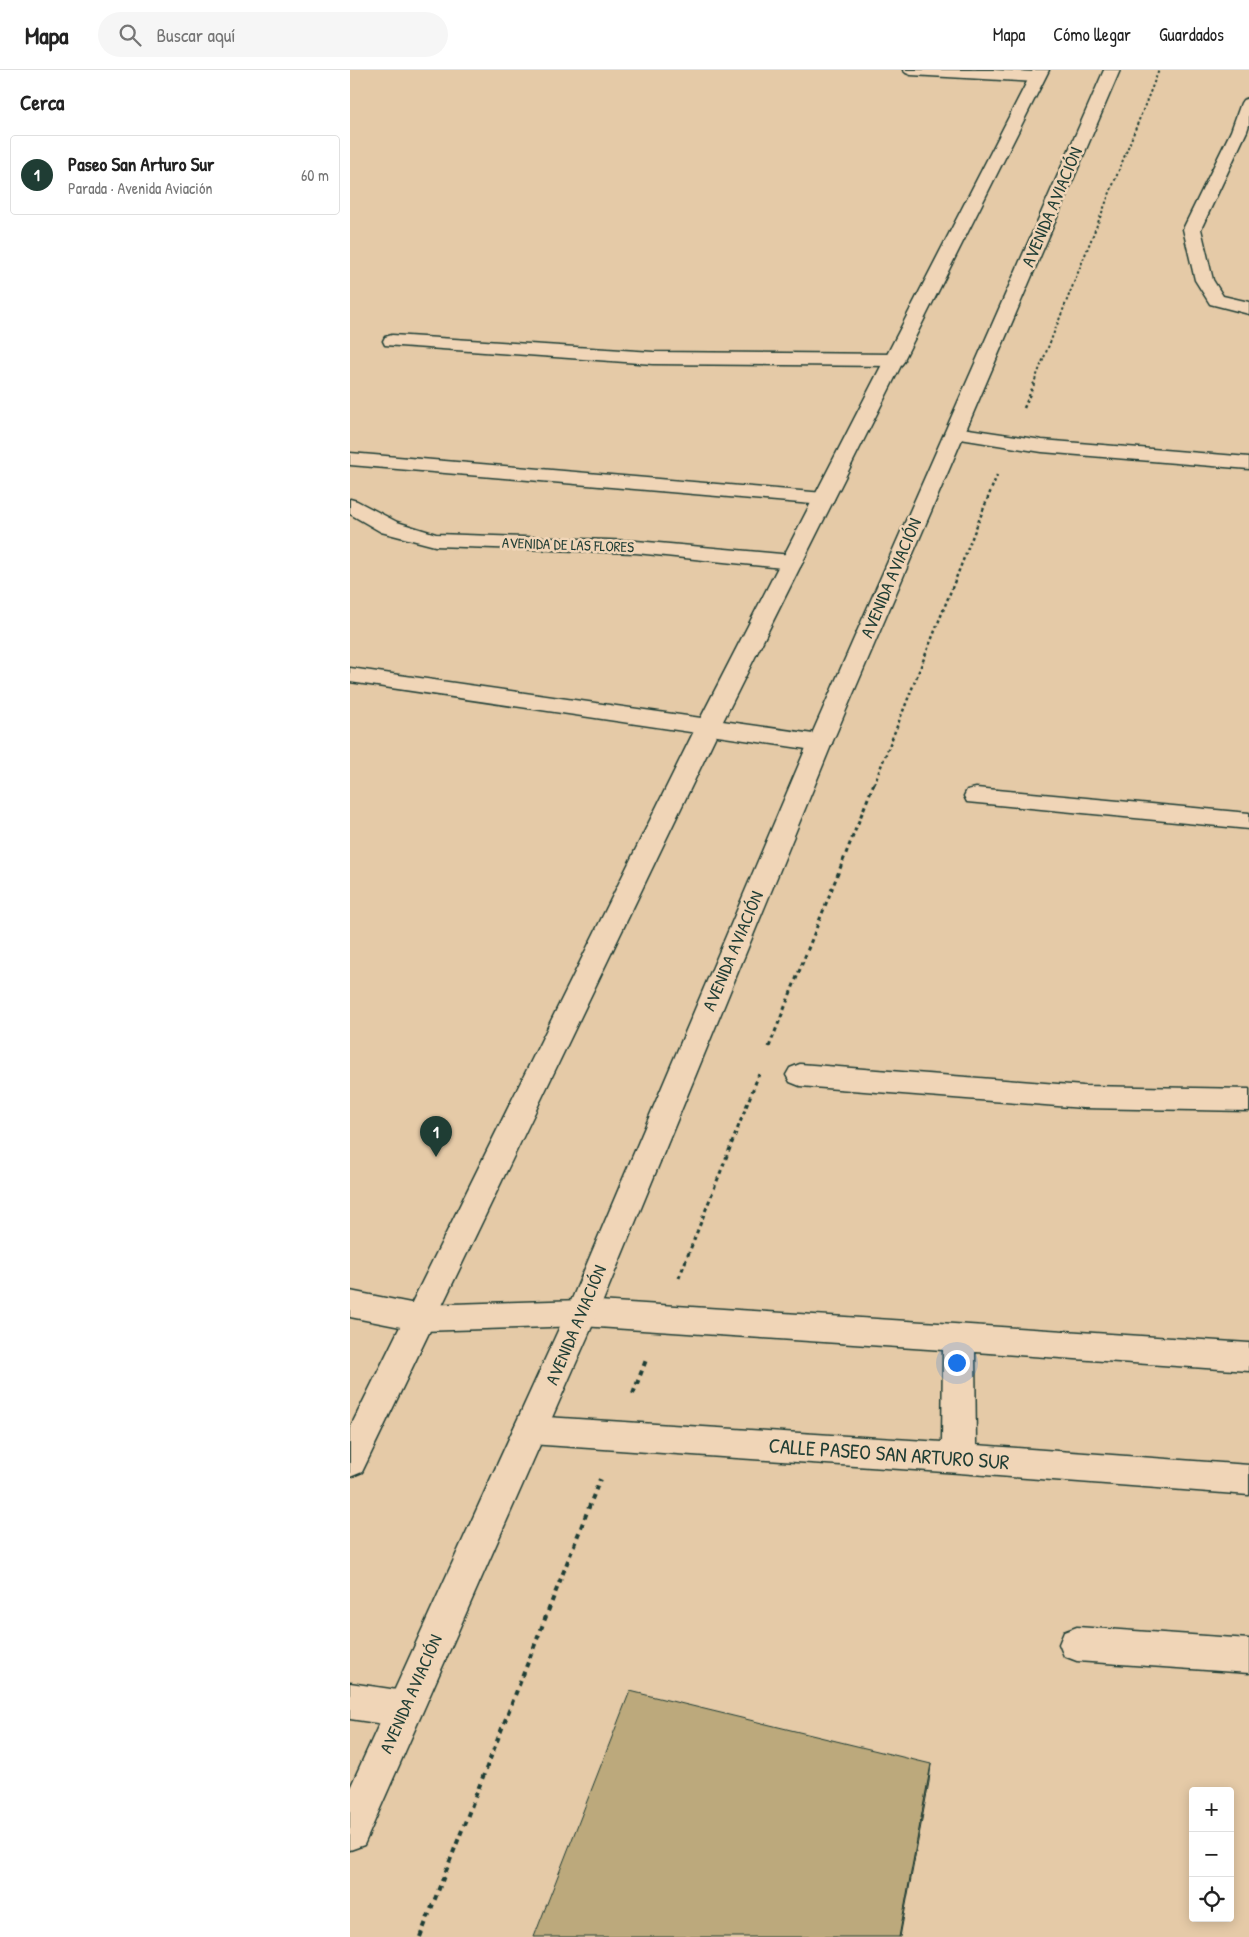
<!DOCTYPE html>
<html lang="es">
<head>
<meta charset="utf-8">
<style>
  body { margin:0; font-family:"Patrick Hand",sans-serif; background:#f6f6f6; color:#222 }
  .controls { position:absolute; right:15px; bottom:15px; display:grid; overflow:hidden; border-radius:5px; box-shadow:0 2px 12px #0003 }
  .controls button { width:45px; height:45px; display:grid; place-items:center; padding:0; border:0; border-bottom:1px solid #e0e0e0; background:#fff; color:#222; font:25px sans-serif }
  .you { position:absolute; left:606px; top:1292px; width:18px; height:18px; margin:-12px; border:4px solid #fff; border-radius:50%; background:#1a73e8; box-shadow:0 0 0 8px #1a73e833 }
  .badge { display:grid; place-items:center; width:32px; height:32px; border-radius:50%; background:#1f3d34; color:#fff; font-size:16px; font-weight:700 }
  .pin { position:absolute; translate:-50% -41px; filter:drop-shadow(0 1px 2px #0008) }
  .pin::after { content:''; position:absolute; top:26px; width:18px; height:15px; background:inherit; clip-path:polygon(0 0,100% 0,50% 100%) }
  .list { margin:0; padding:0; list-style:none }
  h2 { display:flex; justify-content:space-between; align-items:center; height:65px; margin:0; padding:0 20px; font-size:21px }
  h2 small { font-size:16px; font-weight:400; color:#767676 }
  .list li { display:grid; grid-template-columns:32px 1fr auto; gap:15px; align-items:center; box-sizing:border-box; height:80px; margin:0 10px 10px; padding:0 10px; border:1px solid #e0e0e0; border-radius:5px }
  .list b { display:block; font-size:19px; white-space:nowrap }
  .list p { margin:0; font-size:16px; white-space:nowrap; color:#767676 }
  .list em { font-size:16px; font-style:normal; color:#767676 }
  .icon { flex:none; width:28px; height:28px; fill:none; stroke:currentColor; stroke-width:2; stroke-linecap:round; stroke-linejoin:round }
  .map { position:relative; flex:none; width:899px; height:1867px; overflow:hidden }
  header { display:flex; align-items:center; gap:30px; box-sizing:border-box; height:70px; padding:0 25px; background:#fff; border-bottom:1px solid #e0e0e0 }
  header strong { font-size:24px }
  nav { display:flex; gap:28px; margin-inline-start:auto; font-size:18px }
  .search { width:350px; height:45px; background:#f6f6f6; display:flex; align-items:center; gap:12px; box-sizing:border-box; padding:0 18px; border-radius:28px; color:#767676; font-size:19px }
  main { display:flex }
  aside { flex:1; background:#fff }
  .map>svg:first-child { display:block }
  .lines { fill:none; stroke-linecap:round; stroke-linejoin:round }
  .lane-casing { stroke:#1f3d34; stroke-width:3 }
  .street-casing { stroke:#1f3d34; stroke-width:3 }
  .primary-casing { stroke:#1f3d34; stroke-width:3 }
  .path-far3 { stroke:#1f3d34; stroke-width:2; stroke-dasharray:2.5 2.5; stroke-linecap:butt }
  .path-far2 { stroke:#1f3d34; stroke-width:2.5; stroke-dasharray:3 3; stroke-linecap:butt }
  .path-far1 { stroke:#1f3d34; stroke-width:3; stroke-dasharray:4 4; stroke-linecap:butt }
  .path { stroke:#1f3d34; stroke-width:4; stroke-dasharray:5 5; stroke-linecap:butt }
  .lane { fill:#f0d5b7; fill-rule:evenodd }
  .street { fill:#f0d5b7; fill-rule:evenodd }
  .primary { fill:#f0d5b7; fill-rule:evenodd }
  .shaded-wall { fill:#847657; stroke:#1f3d34 }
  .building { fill:#bca97c; stroke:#1f3d34 }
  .labels { text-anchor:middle; stroke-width:5; stroke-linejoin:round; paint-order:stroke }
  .far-street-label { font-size:15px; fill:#1f3d34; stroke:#f0d5b7 }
  .street-label { font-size:18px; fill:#1f3d34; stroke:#f0d5b7 }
  .near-street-label { font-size:21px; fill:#1f3d34; stroke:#f0d5b7 }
</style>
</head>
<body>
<header>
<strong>Mapa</strong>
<div class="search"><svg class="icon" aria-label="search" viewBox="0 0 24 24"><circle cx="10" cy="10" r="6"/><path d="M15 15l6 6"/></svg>Buscar aquí</div>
<nav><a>Mapa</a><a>Cómo llegar</a><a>Guardados</a></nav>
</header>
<main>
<aside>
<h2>Cerca<small></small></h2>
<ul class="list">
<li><span class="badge">1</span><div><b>Paseo San Arturo Sur</b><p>Parada · Avenida Aviación</p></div><em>60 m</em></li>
</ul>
</aside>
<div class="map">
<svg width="899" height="1867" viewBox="0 0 899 1867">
  <rect width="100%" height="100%" fill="#e5caa7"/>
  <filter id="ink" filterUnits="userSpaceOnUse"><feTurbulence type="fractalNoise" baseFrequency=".02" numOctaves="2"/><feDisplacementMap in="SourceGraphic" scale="10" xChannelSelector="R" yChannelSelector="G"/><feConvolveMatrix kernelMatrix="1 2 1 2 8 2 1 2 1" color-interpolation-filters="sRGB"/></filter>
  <g filter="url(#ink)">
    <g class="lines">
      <g class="lane-casing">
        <path id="lane" d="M553 0H644L687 2 692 4 695 7 692 10 687 12 561 5 556 3Z
          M42 265 303 282 545 284 552 286 555 290 552 294 545 296 303 294 35 275 33 271 35 267Z
          M605 357 692 370 899 387V399L692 382 598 367 595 363 598 359Z
          M0 383 474 423 481 425 484 429 481 433 474 435 0 395Z
          M0 598 470 665 479 668 482 673 479 678 470 681 0 612Z
          M0 1221 71 1235 82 1239 87 1248 82 1257 71 1261 0 1247Z
          M727 1557 899 1569V1603L727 1591 714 1586 709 1574 714 1562Z
          M0 1613 54 1621 67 1626 72 1639 67 1652 54 1657 0 1649Z"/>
      </g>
      <g class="street-casing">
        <path id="street" d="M899 28V55L897 61 851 159 863 210 873 226 899 232V244L860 234 845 210 833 159 881 61 891 33 893 30Z
          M0 429 7 431 47 452 86 464 286 471 442 485 450 487 453 492 450 497 442 499 286 483 85 476 31 462 0 444Z
          M626 718 899 743V759L617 732 614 726 617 720Z
          M450 994 733 1016 899 1019V1041L733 1038 450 1016 440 1012 436 1005 440 998Z
          M232 1230 899 1273V1301L625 1282 626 1375 899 1395V1425L609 1403 180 1374 168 1370 163 1360 168 1350 180 1346 592 1372 593 1280 232 1256 71 1261 60 1257 55 1248 60 1239 71 1235Z"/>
      </g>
      <g class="primary-casing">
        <path id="primary" d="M683 0H699L370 657 12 1402 0 1407V1358L346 657Z
          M754 0H770L482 673 248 1243 14 1775 0 1780V1718L216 1243 458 673Z"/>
      </g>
      <path class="path-far3" d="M683 315 809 0"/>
      <path class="path-far2" d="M674 338 684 314
        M524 714 647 405"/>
      <path class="path-far1" d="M419 977 524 713
        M329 1208 409 1004"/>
      <path class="path" d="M283 1324 296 1290
        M70 1867 250 1409"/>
      <use href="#lane" class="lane"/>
      <use href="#street" class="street"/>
      <use href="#primary" class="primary"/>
    </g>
    <path class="shaded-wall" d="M581 1694 579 1712 550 1867H549Z"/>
    <path class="building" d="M280 1621 581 1694 549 1867H184Z"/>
  </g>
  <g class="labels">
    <g class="far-street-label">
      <text transform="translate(218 475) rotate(2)" y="5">AVENIDA DE LAS FLORES</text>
    </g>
    <g class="street-label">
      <text transform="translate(702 137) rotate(-67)" y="6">AVENIDA AVIACIÓN</text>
      <text transform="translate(541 508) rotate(-67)" y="6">AVENIDA AVIACIÓN</text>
      <text transform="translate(383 881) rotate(-67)" y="6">AVENIDA AVIACIÓN</text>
      <text transform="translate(226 1255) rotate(-67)" y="6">AVENIDA AVIACIÓN</text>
      <text transform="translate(61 1624) rotate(-66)" y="6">AVENIDA AVIACIÓN</text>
    </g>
    <g class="near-street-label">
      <text transform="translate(539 1384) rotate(4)" y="7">CALLE PASEO SAN ARTURO SUR</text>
    </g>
  </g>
</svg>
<div class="controls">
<button>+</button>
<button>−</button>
<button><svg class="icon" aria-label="locate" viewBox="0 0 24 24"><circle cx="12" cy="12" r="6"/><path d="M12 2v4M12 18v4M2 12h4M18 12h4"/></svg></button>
</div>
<div class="you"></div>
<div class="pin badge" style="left:86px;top:1087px">1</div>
</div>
</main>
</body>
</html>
